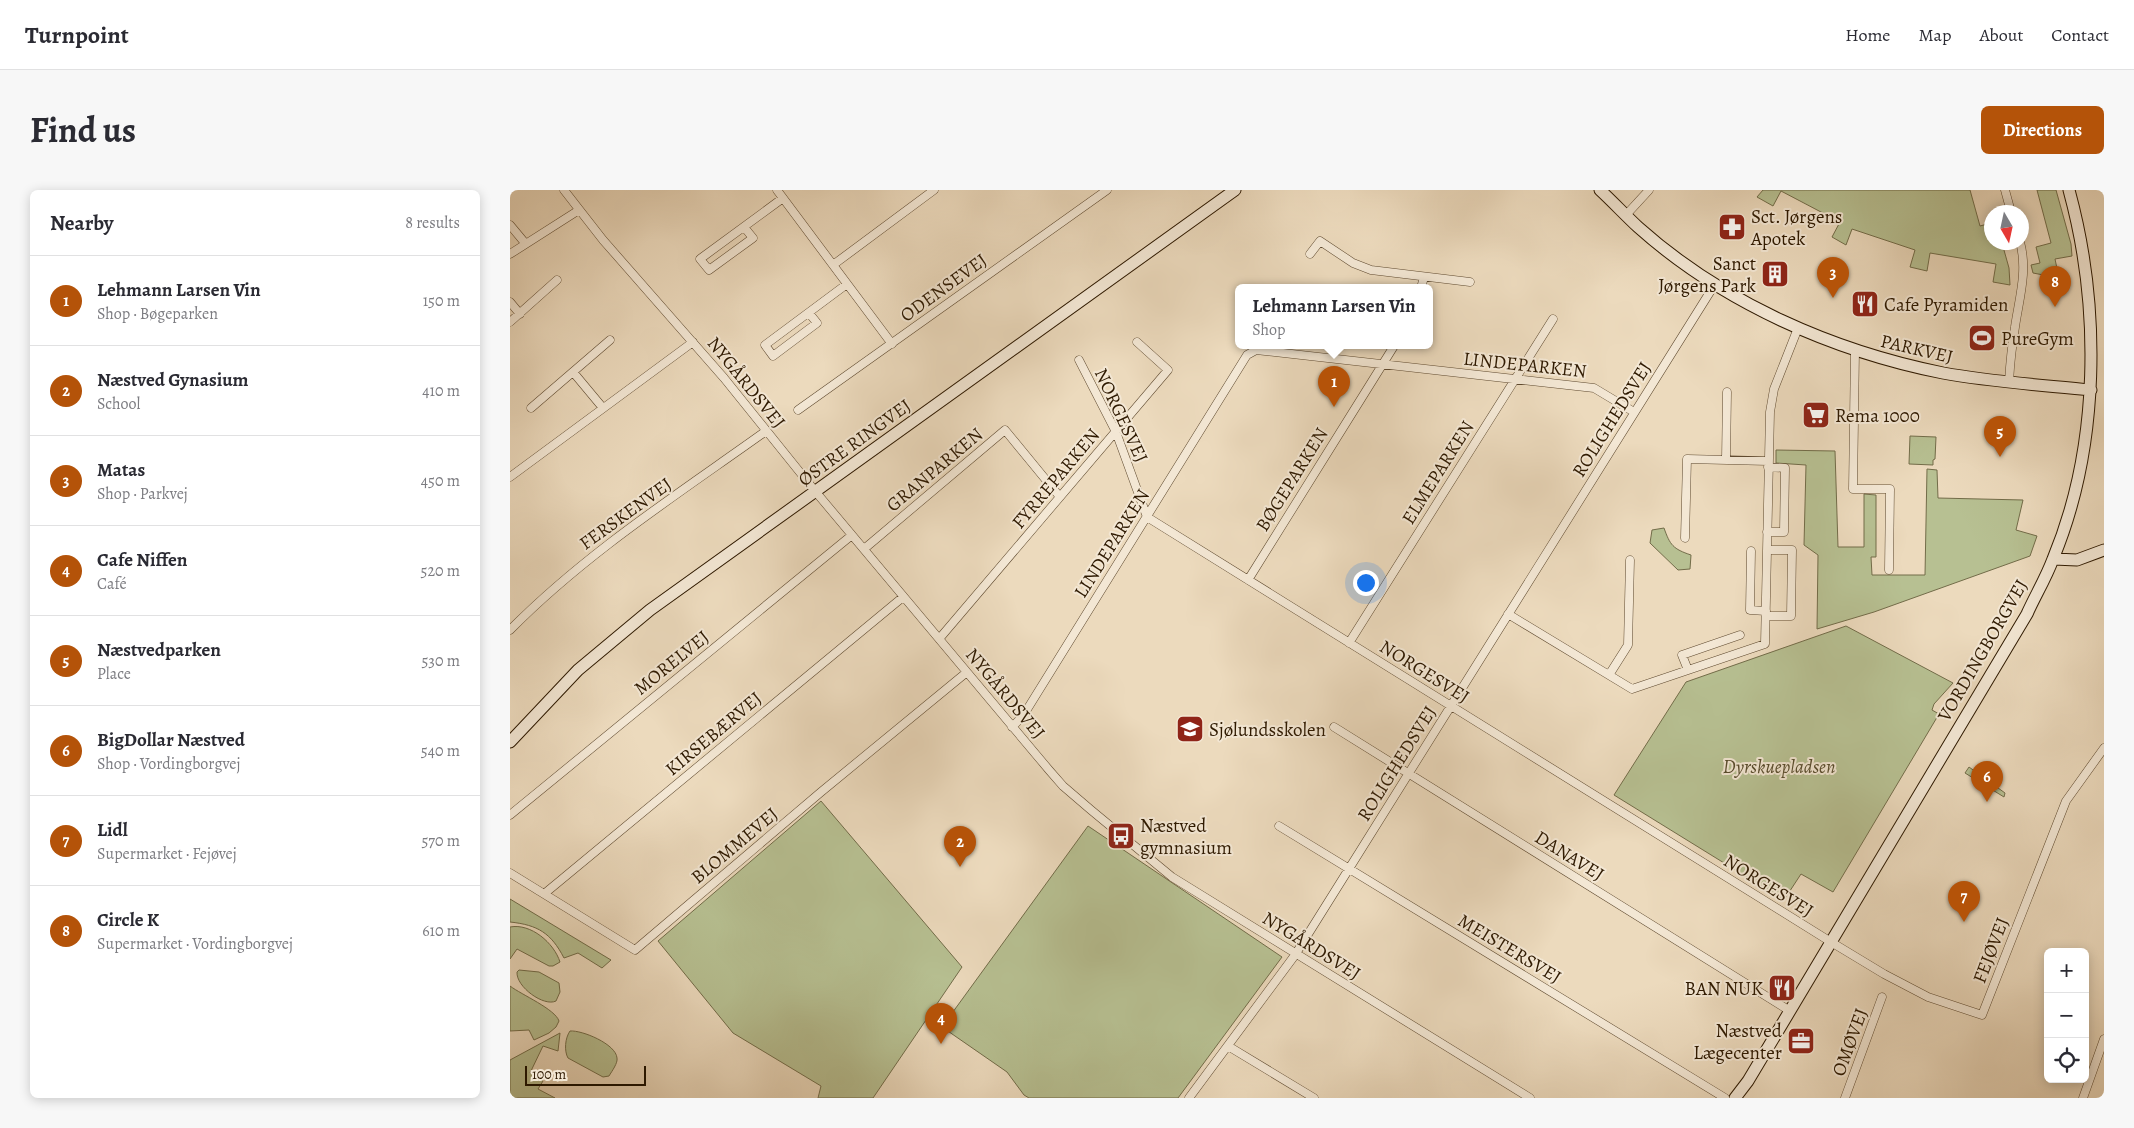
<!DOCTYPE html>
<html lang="en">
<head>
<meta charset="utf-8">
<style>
  body { margin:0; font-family:Alegreya,serif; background:#f7f7f7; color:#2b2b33 }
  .controls { position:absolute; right:15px; bottom:15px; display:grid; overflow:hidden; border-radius:8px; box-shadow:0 2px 12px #0003 }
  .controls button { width:45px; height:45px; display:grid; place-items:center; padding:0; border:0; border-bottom:1px solid #e1e1e2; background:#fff; color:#2b2b33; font:25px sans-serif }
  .compass { position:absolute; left:1474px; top:15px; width:45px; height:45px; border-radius:50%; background:#fff; box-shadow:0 2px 12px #0003; rotate:171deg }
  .scale { position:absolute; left:15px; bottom:12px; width:121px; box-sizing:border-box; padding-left:5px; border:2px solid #2e1900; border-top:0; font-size:14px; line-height:18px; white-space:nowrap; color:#2e1900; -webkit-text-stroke:4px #f3e7d4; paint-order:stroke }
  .you { position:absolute; left:855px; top:392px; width:18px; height:18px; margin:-12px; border:4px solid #fff; border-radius:50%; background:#1a73e8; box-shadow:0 0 0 8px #1a73e833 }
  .badge { display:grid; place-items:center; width:32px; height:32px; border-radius:50%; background:#b45309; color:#fff; font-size:16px; font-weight:700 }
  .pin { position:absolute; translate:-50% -41px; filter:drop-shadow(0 1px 2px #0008) }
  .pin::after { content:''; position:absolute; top:26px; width:18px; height:15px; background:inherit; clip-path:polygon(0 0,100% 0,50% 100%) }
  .popup { position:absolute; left:725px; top:94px; width:198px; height:65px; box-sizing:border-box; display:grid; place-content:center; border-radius:8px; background:#fff; filter:drop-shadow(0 1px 4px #0005); font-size:16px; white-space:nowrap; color:#7c7c81 }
  .popup b { font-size:19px; color:#2b2b33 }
  .popup::after { content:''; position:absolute; left:50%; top:100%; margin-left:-10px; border:10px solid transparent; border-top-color:#fff }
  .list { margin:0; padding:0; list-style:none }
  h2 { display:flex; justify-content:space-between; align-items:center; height:65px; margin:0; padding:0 20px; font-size:21px }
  h2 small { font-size:16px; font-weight:400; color:#7c7c81 }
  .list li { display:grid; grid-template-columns:32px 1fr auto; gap:15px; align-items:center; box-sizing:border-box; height:90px; padding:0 20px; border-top:1px solid #e1e1e2 }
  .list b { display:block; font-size:19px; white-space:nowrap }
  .list p { margin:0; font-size:16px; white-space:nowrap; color:#7c7c81 }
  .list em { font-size:16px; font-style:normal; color:#7c7c81 }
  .icon { flex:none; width:28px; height:28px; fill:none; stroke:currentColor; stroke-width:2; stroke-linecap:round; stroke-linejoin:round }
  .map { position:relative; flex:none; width:1594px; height:908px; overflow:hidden; border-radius:8px }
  header { display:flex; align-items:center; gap:30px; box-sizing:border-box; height:70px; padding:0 25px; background:#fff; border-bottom:1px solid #e1e1e2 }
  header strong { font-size:24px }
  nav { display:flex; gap:28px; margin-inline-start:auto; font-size:18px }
  .intro { display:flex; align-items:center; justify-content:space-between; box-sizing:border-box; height:120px; padding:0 30px }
  h1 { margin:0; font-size:35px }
  .button { padding:12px 22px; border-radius:8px; background:#b45309; color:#fff; font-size:18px; font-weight:700 }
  main { display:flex; gap:30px; padding:0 30px }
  aside { flex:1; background:#fff; border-radius:8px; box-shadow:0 2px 12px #0003 }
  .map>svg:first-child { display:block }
  .green { fill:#b7c092; stroke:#726c49 }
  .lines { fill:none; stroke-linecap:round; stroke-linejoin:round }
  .street-casing { stroke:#5e492f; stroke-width:9 }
  .secondary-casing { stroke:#2e1900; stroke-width:13 }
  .street { stroke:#f3e7d4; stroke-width:8 }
  .secondary { stroke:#f3e7d4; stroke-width:11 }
  .labels { text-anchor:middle; stroke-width:4; stroke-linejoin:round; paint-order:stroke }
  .poi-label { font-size:19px; fill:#2e1900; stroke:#f3e7d4; text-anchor:start }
  .street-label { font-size:19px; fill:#2e1900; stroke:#f3e7d4 }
  .park-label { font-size:19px; font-style:italic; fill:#574b2c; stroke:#f3e7d4 }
</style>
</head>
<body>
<header>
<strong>Turnpoint</strong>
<nav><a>Home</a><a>Map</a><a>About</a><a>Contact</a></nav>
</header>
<div class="intro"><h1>Find us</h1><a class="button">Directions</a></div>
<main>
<aside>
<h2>Nearby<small>8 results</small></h2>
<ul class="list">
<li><span class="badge">1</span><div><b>Lehmann Larsen Vin</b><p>Shop · Bøgeparken</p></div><em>150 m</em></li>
<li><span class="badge">2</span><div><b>Næstved Gynasium</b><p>School</p></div><em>410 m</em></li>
<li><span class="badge">3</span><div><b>Matas</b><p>Shop · Parkvej</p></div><em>450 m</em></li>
<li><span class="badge">4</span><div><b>Cafe Niffen</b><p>Café</p></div><em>520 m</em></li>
<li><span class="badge">5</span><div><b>Næstvedparken</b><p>Place</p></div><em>530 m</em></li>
<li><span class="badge">6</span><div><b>BigDollar Næstved</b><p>Shop · Vordingborgvej</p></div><em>540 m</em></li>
<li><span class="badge">7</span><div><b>Lidl</b><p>Supermarket · Fejøvej</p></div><em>570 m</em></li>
<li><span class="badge">8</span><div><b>Circle K</b><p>Supermarket · Vordingborgvej</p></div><em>610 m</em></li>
</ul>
</aside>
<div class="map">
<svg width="1594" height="908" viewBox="0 0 1594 908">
  <rect width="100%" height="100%" fill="#ecdabd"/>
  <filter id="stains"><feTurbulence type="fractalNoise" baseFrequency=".004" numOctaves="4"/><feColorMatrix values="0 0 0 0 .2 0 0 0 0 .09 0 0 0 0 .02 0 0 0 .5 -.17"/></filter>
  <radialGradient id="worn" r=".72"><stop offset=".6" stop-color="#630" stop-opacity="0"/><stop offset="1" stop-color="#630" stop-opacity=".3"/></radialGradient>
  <path class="green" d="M1253 0H1460L1470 36 1481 33 1482 52 1492 53 1499 78 1500 95 1483 92 1486 74 1420 63 1417 81 1400 77 1405 60 1342 39 1336 55 1322 47 1330 32 1271 1 1263 16 1247 7Z
    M1527 0H1546L1561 54 1562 66 1545 69 1549 88 1523 83 1521 75 1530 73 1526 57 1541 53Z
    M1400 246 1426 247 1425 269 1423 270V275L1399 274Z
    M1266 260 1325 261 1328 357H1354V304L1366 305V367H1361L1362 385H1415L1417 279 1427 280 1428 308 1513 310 1506 340 1527 346 1520 366 1364 422 1307 439 1308 365 1294 355 1296 275 1266 273Z
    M1154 338C1160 355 1163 359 1181 365L1180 379 1168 380 1140 353 1142 340Z
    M1336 436 1443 493 1424 514 1422 520 1429 524 1323 702 1291 684 1274 710 1104 605 1176 492Z
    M1459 577 1495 603 1494 607 1455 583Z
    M311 611 452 777 363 908H308L311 896 223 843 148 751Z
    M578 636 772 767 668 908H519L514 905 497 882 432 837Z
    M0 709 101 770 92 778 68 763 54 768C41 743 28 735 0 732Z
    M0 737C21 733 44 753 50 772L43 776H39L7 759 0 769Z
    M9 780 29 782 49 793 50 802 46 811C34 817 6 797 7 782Z
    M0 796C12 805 45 819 49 831L46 837 39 843 24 850 19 840 0 841Z
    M60 841C72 840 106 854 107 868 108 873 102 881 99 886L93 887 58 868C54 861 55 848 60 841Z
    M50 843 48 861 33 856 20 883 33 891 28 899 45 908H0V870Z"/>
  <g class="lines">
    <g class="street-casing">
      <path id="street" d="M54 0 93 50 214 188 305 301 539 580 553 596 581 620 662 687 1020 908
        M267 0 382 154
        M1495 0 1501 22
        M1116 25 1139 0
        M0 35 15 53
        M234 37 243 48 199 80 190 69 273 8
        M0 64 69 20
        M800 64 810 51 843 73 861 80 960 92
        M323 75 424 0
        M911 98 914 87
        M0 112 10 124
        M299 123 307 133 263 166 255 155 337 94
        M0 132 47 90
        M1345 160 1343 299H1380L1379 380
        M569 170 606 242 637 327 1321 752 1374 784 1418 807 1472 825 1556 611 1594 558
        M63 182 93 218
        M1499 192C1500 174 1502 155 1505 137 1509 109 1518 81 1510 52
        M21 218 100 150
        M288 220 597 0
        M1216 270 1217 202
        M0 287 183 152
        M1257 342H1274L1275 278 1258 277
        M1175 348 1177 269 1258 271
        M354 359 495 240 550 307
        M1241 361 1240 420 1256 421
        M738 390 884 156
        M998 424 1122 499 1255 454 1260 222 1264 199 1288 138
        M1256 426H1281L1282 360H1257
        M0 440C76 363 168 304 256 241
        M429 449 658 180 627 152
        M839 453 1043 129
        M1178 480 1172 465 1230 445
        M1099 485 1118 455 1120 370
        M502 537 513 526 737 165 746 160 1084 198 1124 222
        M824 537 1280 821
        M0 625 342 345
        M769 636 1215 908
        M0 683 125 760 311 602 457 482
        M34 704 393 407
        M718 856 804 908
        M679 908 785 765 1205 94
        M1335 908 1372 807
        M1573 908 1594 849"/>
    </g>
    <g class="secondary-casing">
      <path id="secondary" d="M1090 0C1103 12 1115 25 1128 37 1213 113 1323 161 1433 183 1482 192 1532 195 1581 200
        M1544 369 1567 370 1594 360
        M0 552 68 480 140 420 725 0
        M1225 908 1238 891 1517 424C1525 406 1536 388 1543 369 1590 256 1591 117 1559 0"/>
    </g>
    <use href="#street" class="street"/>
    <use href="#secondary" class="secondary"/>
  </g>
  <defs>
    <g id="pharmacy-square" transform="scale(1.4375)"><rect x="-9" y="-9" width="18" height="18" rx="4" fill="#8f2418" stroke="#f3e7d4"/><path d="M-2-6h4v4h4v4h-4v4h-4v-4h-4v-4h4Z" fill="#fff"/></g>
    <g id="building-square" transform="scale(1.4375)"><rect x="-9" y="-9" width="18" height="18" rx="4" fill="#8f2418" stroke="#f3e7d4"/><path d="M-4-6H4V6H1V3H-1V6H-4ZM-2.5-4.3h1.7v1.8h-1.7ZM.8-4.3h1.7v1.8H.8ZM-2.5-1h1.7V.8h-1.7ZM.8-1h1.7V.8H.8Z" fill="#fff"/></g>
    <g id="restaurant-square" transform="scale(1.4375)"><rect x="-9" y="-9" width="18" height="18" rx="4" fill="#8f2418" stroke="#f3e7d4"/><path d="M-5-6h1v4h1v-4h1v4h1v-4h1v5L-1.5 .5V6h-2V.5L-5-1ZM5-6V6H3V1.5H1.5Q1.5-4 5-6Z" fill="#fff"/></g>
    <g id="stadium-square" transform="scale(1.4375)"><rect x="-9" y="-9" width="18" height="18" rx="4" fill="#8f2418" stroke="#f3e7d4"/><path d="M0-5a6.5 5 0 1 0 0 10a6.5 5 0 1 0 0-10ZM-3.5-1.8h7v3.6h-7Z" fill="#fff"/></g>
    <g id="supermarket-square" transform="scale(1.4375)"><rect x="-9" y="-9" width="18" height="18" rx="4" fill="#8f2418" stroke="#f3e7d4"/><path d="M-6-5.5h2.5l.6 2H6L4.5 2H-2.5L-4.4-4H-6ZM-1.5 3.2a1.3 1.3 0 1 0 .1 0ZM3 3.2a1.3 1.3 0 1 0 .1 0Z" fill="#fff"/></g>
    <g id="school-square" transform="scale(1.4375)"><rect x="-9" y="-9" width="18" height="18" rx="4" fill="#8f2418" stroke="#f3e7d4"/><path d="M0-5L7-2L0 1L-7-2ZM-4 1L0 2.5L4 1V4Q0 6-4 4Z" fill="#fff"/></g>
    <g id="bus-square" transform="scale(1.4375)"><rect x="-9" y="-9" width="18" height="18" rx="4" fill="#8f2418" stroke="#f3e7d4"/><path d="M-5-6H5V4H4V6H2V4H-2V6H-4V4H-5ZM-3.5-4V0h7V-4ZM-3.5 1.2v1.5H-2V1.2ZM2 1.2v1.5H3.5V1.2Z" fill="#fff"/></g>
    <g id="office-square" transform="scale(1.4375)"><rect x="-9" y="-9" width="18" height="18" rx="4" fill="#8f2418" stroke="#f3e7d4"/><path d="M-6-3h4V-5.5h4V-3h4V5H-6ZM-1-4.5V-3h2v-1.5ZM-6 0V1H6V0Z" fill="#fff"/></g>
  </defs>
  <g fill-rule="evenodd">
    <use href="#pharmacy-square" x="1222" y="37"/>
    <use href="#building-square" x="1265" y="84"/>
    <use href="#restaurant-square" x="1355" y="114"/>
    <use href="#stadium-square" x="1472" y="148"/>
    <use href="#supermarket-square" x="1306" y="225"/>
    <use href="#school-square" x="680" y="539"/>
    <use href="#bus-square" x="611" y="646"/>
    <use href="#restaurant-square" x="1272" y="798"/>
    <use href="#office-square" x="1291" y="851"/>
  </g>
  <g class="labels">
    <g class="poi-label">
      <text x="1241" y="33">Sct. Jørgens<tspan x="1241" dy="22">Apotek</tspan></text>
      <text x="1246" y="80" text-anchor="end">Sanct<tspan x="1246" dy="22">Jørgens Park</tspan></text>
      <text x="1374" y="121">Cafe Pyramiden</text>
      <text x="1491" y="155">PureGym</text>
      <text x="1325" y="232">Rema 1000</text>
      <text x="699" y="546">Sjølundsskolen</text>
      <text x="630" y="642">Næstved<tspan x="630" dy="22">gymnasium</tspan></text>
      <text x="1253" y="805" text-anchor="end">BAN NUK</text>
      <text x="1272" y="847" text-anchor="end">Næstved<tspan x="1272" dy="22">Lægecenter</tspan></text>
    </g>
    <g class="street-label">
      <text transform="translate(433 97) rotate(-36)" y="7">ODENSEVEJ</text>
      <text transform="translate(1407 158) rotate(13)" y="7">PARKVEJ</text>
      <text transform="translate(1015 174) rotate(6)" y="7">LINDEPARKEN</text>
      <text transform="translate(237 192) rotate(51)" y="7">NYGÅRDSVEJ</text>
      <text transform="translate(612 225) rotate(65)" y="7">NORGESVEJ</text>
      <text transform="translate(1101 229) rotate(-58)" y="7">ROLIGHEDSVEJ</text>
      <text transform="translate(344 252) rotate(-36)" y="7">ØSTRE RINGVEJ</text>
      <text transform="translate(424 279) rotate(-40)" y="7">GRANPARKEN</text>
      <text transform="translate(927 282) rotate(-58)" y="7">ELMEPARKEN</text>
      <text transform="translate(545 288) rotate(-50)" y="7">FYRREPARKEN</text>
      <text transform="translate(781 289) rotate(-58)" y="7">BØGEPARKEN</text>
      <text transform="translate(115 323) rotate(-36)" y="7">FERSKENVEJ</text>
      <text transform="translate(601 353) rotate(-58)" y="7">LINDEPARKEN</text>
      <text transform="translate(1472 460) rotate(-60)" y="7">VORDINGBORGVEJ</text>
      <text transform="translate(161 472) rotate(-39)" y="7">MORELVEJ</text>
      <text transform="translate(915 481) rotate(32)" y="7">NORGESVEJ</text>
      <text transform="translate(496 503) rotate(50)" y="7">NYGÅRDSVEJ</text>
      <text transform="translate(203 543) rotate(-40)" y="7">KIRSEBÆRVEJ</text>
      <text transform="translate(886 573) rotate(-58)" y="7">ROLIGHEDSVEJ</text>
      <text transform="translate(224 655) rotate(-40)" y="7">BLOMMEVEJ</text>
      <text transform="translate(1060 665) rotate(32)" y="7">DANAVEJ</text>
      <text transform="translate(1259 695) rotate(32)" y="7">NORGESVEJ</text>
      <text transform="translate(802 755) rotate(32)" y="7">NYGÅRDSVEJ</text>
      <text transform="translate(1000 758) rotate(31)" y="7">MEISTERSVEJ</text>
      <text transform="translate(1480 760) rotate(-69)" y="7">FEJØVEJ</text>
      <text transform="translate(1339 852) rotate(-70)" y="7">OMØVEJ</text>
    </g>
    <g class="park-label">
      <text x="1269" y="583">Dyrskuepladsen</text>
    </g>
  </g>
  <rect width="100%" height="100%" filter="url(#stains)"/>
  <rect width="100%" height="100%" fill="url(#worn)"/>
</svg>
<div class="controls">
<button>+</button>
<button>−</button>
<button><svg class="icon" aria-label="locate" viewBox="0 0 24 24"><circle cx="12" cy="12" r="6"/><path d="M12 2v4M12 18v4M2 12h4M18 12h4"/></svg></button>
</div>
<svg class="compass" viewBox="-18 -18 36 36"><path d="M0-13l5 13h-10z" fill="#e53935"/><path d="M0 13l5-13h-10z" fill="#7c7c81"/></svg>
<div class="scale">100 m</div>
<div class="you"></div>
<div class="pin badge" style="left:824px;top:217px">1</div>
<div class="popup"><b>Lehmann Larsen Vin</b>Shop</div>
<div class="pin badge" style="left:450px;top:677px">2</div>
<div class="pin badge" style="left:1323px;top:108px">3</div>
<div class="pin badge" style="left:431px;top:854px">4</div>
<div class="pin badge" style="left:1490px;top:267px">5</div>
<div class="pin badge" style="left:1477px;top:612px">6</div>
<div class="pin badge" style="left:1454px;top:732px">7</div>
<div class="pin badge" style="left:1545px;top:117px">8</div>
</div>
</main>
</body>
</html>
